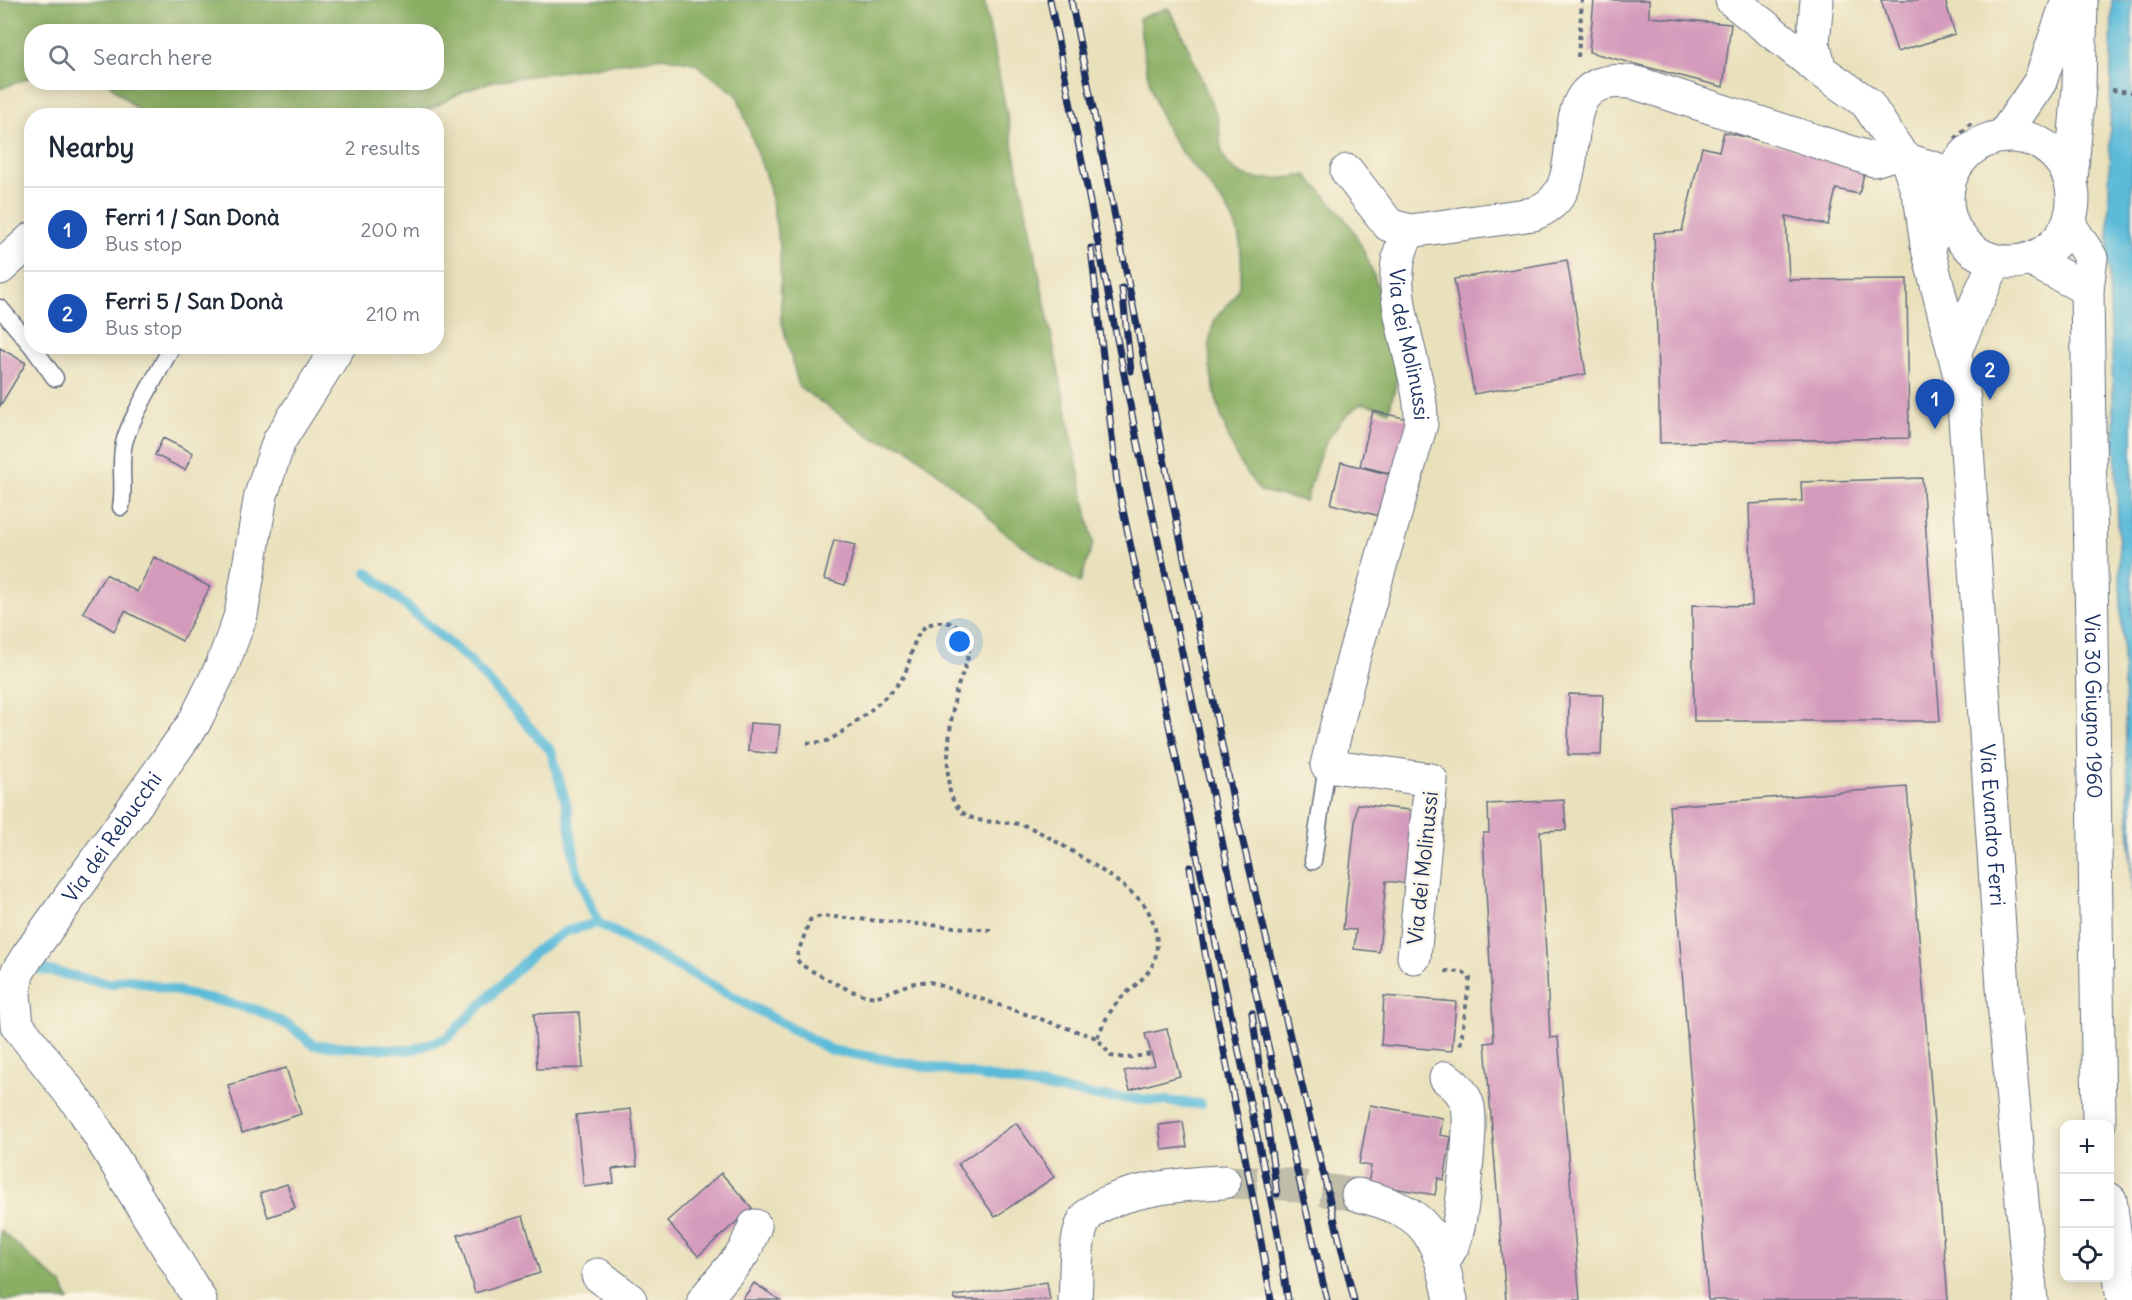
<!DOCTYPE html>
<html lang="en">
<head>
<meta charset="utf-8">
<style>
  body { margin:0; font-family:Delius,sans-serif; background:#f6f6f7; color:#1f2937 }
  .controls { position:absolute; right:18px; bottom:18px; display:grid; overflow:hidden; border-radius:12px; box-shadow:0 3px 15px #0003 }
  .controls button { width:54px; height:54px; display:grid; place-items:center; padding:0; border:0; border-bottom:2px solid #e0e1e3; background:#fff; color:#1f2937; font:30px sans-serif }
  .you { position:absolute; left:960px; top:642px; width:21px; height:21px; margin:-15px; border:4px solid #fff; border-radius:50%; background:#1a73e8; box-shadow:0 0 0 9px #1a73e833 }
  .badge { display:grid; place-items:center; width:39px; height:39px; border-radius:50%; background:#d1495b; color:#fff; font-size:20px; font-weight:700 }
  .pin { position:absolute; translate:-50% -50px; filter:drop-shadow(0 2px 3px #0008) }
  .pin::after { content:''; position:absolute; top:32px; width:21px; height:18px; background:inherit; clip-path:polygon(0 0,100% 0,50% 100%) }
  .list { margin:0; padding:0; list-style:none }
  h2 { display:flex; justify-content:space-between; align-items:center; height:78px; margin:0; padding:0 24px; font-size:26px }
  h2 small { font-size:20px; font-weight:400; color:#747a83 }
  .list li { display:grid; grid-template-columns:39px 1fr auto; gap:18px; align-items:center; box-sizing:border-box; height:84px; padding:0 24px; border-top:2px solid #e0e1e3 }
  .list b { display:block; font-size:22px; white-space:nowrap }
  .list p { margin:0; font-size:20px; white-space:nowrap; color:#747a83 }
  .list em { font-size:20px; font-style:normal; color:#747a83 }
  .icon { flex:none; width:33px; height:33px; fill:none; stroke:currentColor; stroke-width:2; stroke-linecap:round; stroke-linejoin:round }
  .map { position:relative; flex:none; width:2132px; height:1300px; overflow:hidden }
  .search { position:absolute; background:#fff; box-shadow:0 3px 15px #0003; left:24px; top:24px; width:420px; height:66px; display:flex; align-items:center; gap:15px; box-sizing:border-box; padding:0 21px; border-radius:24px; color:#747a83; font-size:22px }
  .panel { position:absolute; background:#fff; box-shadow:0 3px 15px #0003; left:24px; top:108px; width:420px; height:246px; border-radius:24px }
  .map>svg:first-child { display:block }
  .forest { fill:#8aaf64; stroke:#526f61; stroke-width:1.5 }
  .water { fill:#5bbbd9; stroke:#3b759c; stroke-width:1.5 }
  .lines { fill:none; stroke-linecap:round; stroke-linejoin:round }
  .stream { stroke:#5bbbd9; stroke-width:10 }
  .building { fill:#d49abb }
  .street-tunnel { stroke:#c0bda9; stroke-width:33; stroke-dasharray:33 16; stroke-linecap:butt }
  .lane-casing { stroke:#636d7f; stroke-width:19 }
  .street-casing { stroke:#636d7f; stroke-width:35 }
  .primary-casing { stroke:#636d7f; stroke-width:35 }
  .path { stroke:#636d7f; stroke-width:4; stroke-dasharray:4.5 4.5; stroke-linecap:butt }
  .lane { stroke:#fff; stroke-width:16 }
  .street { stroke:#fff; stroke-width:33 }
  .primary { stroke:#fff; stroke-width:33 }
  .rail-casing { stroke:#1b2f5e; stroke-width:7 }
  .rail { stroke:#fcf5e5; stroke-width:4.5; stroke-dasharray:14; stroke-linecap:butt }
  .labels { text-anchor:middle; stroke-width:5; stroke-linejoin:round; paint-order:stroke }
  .street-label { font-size:21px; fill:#1b2f5e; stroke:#fcf5e5 }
</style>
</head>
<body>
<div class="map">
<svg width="2132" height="1300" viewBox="0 0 2132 1300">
  <rect width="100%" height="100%" fill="#fcf5e5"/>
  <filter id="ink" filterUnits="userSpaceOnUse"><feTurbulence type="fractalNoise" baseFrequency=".0167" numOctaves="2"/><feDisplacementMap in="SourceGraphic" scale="12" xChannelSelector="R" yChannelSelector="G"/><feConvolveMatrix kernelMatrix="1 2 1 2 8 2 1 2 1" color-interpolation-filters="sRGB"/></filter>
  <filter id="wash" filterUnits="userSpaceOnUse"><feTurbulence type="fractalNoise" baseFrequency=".008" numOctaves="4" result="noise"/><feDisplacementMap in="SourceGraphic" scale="24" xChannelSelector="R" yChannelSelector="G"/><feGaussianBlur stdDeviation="1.35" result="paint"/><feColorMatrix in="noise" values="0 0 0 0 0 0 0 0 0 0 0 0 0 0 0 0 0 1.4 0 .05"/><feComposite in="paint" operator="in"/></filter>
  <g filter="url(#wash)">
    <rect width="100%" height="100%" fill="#e9e1bc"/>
    <path class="forest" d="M0 0H984L1093 543 1080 583 1052 567 1000 529 979 507 906 447 875 439 799 387 781 319 780 248 769 186 737 95 694 63 663 57 494 81 464 91 432 108 401 115H143L108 83 436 82V32H32L31 77 0 89Z
      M1168 8C1189 43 1200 77 1216 114 1222 126 1218 143 1223 155 1238 188 1278 179 1306 175 1321 192 1338 208 1351 227 1370 257 1400 340 1397 375 1396 387 1392 399 1389 411L1362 403C1325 429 1317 460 1306 501L1260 491C1252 480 1243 469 1237 457 1221 423 1199 356 1215 320 1220 310 1233 302 1237 291 1244 274 1242 241 1235 224 1225 200 1197 172 1181 151 1152 113 1144 64 1139 18Z
      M0 1230 62 1285 69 1300H0Z"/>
    <path class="water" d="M2112 0H2132V900L2108 258Z"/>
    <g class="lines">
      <path class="stream" d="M367 572 470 661 551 751 567 807 576 869 598 923 831 1050 1096 1096 1201 1104
        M36 968 110 984 127 979 257 1010 290 1026 314 1045 411 1050 447 1038 537 950 566 931 598 923"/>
    </g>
    <g id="blocks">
      <path class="building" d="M1594 0H1649V17L1731 24 1723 87 1589 52Z
        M1881 0H1945L1955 34 1897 52Z
        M1724 132 1866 166 1859 194 1836 189 1828 225 1786 216 1789 280 1907 279 1909 438 1660 443 1654 233 1682 231 1702 147 1719 151Z
        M1567 260 1586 374 1474 394 1454 279Z
        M0 348 26 363 0 406Z
        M1373 411 1408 419 1394 474 1360 466Z
        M163 438 193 453 185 470 155 455Z
        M1341 462 1394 476 1384 517 1331 504Z
        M1922 478 1940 721H1694L1692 605 1752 606 1749 504 1802 501 1801 482Z
        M834 540 855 545 845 585 824 579Z
        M154 557 210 587 182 641 125 611 114 631 83 612 106 574 137 592Z
        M1569 694 1603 695 1601 755H1568Z
        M750 723 780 725 777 754 748 751Z
        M1907 787 1948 1300H1708L1669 806Z
        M1564 800 1566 830 1540 831 1550 1038 1558 1037 1580 1300H1506L1485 1043 1494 1042 1483 833H1489L1488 804Z
        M1357 804 1426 812 1417 885 1386 881 1379 952 1354 949 1356 930 1343 929Z
        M1384 996 1456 1002 1452 1051 1381 1045Z
        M579 1012 583 1068 537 1069 534 1014Z
        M1167 1029 1180 1076 1130 1090 1124 1071 1155 1065 1145 1034Z
        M286 1068 301 1114 242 1133 228 1085Z
        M1370 1105 1443 1118 1440 1135 1451 1137 1444 1180 1438 1178 1435 1195 1368 1184 1371 1166 1359 1164Z
        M631 1109 637 1166 612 1169 614 1183 584 1187 576 1115Z
        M1183 1122 1187 1147 1162 1150 1159 1125Z
        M1016 1123 1054 1177 995 1217 958 1164Z
        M721 1173 752 1208 698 1256 667 1221Z
        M287 1184 295 1208 268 1217 260 1193Z
        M523 1216 540 1273 475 1293 458 1235Z
        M1047 1282 1050 1300H955L954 1296Z
        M754 1283 780 1300H742Z"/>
    </g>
  </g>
  <g filter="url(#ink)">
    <use href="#blocks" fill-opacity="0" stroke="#636d7f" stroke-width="1.5"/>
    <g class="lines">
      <path class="street-tunnel" d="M1224 1182 1285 1184 1358 1195"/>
      <g class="lane-casing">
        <path id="lane" d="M0 308 32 346
          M32 346 55 378
          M121 507C125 485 119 465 124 443 130 418 160 371 172 346
          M1313 861 1327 765"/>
      </g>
      <g class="street-casing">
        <g id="street">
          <path d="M1732 0 1820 70"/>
          <path d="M1817 0 1813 43 1820 70 1867 103 1899 152 1907 160 1921 202 1927 245"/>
          <path d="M1907 160 1952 174"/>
          <path d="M1347 171 1389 225 1410 231 1533 214C1545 209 1555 203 1561 191 1584 149 1552 69 1636 83L1874 160 1899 152"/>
          <path id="s1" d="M1410 231C1374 282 1423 366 1421 424L1354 656 1327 765 1431 780 1414 957"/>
          <path d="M0 268 32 239"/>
          <path d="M1358 1195C1428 1212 1437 1233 1451 1300"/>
          <path d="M1442 1263C1446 1256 1451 1249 1454 1242 1462 1222 1472 1128 1468 1107 1465 1094 1456 1085 1446 1078"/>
          <path d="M598 1275 630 1300"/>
          <path id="s2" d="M200 1300 85 1112 17 1025 14 994 17 973 27 957 194 723 222 666 241 615 261 495 279 441 339 346"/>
          <path d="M704 1300 744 1252 755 1226"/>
          <path d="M1075 1300C1077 1276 1074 1244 1083 1223 1097 1190 1192 1183 1224 1182"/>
        </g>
      </g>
      <g class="primary-casing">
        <g id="primary">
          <circle cx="2010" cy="199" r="63"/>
          <path d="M2003 136 2040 82 2068 0"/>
          <path d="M2071 180 2079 87 2081 0"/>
          <path id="s3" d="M1949 217 1927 245 1963 388 2004 1002 2031 1300"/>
          <path id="s4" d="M2069 224 2091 258 2087 289 2099 1124"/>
          <path d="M2031 260 2087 289"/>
          <path d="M1955 351 1995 261"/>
          <path d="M2110 1200 2123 1300"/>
        </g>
      </g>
      <path class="path" d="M1578 57 1582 0
        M2112 90 2132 92
        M1955 139 1971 123
        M807 743C814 742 823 743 829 740 848 730 895 693 904 675 911 662 911 645 920 632 925 625 935 621 944 622 958 623 969 635 969 649 968 664 960 678 956 692 951 717 942 779 953 800 970 832 1002 816 1029 827 1052 837 1132 887 1145 906 1154 919 1159 938 1156 954 1153 974 1133 986 1120 999 1110 1010 1103 1024 1097 1038L1111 1056 1127 1058 1151 1054
        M991 930 821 916 810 920 796 958 801 965C817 973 860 1000 877 996 896 991 911 980 930 982L1097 1038
        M1445 971 1463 972 1470 978 1460 1047"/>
      <use href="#lane" class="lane"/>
      <use href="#street" class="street"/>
      <use href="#primary" class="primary"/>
      <g class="rail-casing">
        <path id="rail" d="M1050 0 1140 455 1240 925 1327 1300
          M1071 0 1235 809 1354 1300
          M1091 248 1117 482 1277 1229 1288 1300
          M1122 288 1131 371
          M1190 867C1213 1012 1248 1155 1271 1300
          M1252 1013 1277 1194"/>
      </g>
      <use href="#rail" class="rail"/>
    </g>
  </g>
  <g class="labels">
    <g class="street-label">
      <text dy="7" stroke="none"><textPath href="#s1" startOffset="117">Via dei Molinussi</textPath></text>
      <text dy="7" stroke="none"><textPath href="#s4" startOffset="489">Via 30 Giugno 1960</textPath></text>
      <text dy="7" stroke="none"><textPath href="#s3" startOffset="621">Via Evandro Ferri</textPath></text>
      <text dy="7" stroke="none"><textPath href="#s2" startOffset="549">Via dei Rebucchi</textPath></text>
      <text transform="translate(1423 868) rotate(-84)" y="7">Via dei Molinussi</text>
    </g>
  </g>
</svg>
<div class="controls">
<button>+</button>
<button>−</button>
<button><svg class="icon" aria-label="locate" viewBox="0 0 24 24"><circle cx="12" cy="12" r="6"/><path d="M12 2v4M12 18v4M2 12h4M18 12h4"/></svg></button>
</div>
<div class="you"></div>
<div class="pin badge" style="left:1935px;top:429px;background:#1a4fb4">1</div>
<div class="pin badge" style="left:1990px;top:400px;background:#1a4fb4">2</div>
<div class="search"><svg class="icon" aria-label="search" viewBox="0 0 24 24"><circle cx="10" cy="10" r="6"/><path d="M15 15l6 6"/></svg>Search here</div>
<section class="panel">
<h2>Nearby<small>2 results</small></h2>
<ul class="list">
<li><span class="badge" style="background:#1a4fb4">1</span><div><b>Ferri 1 / San Donà</b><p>Bus stop</p></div><em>200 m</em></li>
<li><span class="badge" style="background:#1a4fb4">2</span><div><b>Ferri 5 / San Donà</b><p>Bus stop</p></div><em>210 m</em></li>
</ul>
</section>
</div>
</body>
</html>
